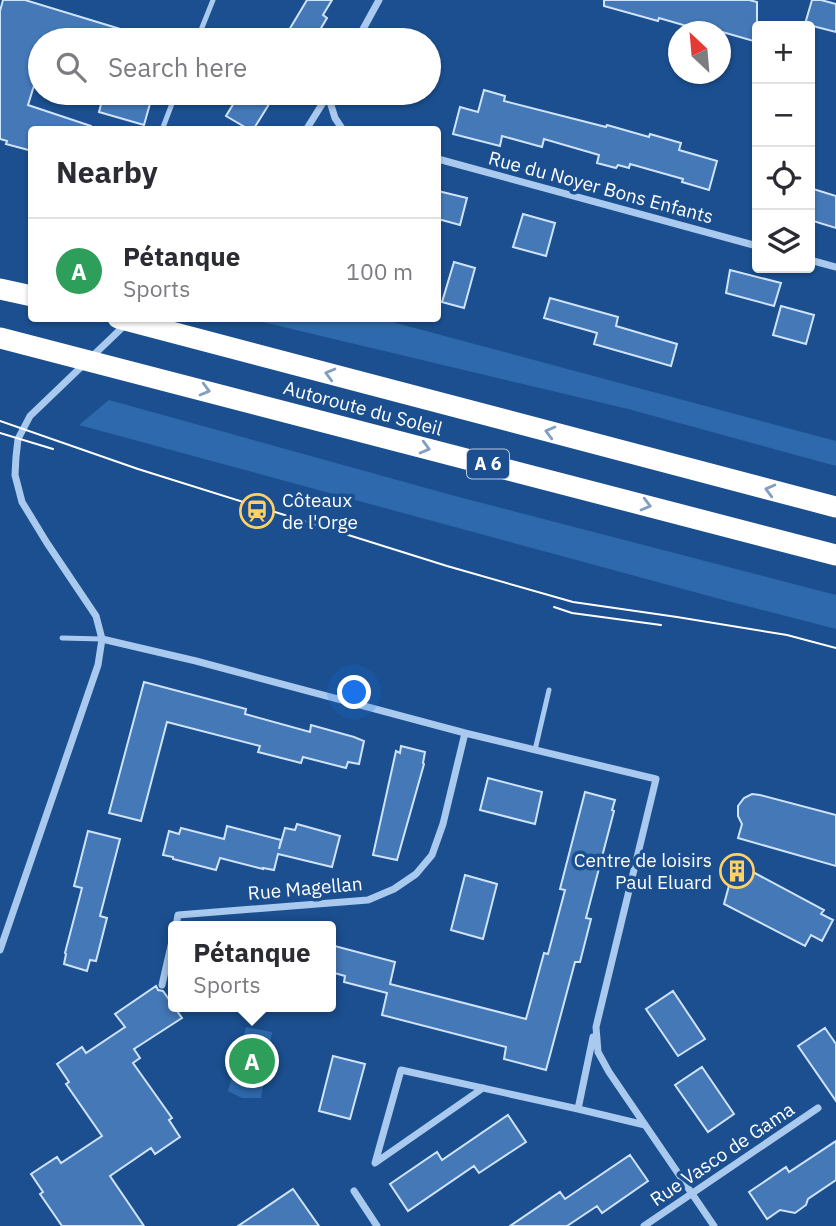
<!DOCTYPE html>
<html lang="en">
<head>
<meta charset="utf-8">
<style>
  body { margin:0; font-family:"IBM Plex Sans",sans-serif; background:#f2f2f3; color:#2b2b33 }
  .controls { position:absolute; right:21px; top:21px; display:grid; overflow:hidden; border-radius:7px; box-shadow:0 2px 5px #0004 }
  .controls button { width:63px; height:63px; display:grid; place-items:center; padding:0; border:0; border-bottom:2px solid #e1e1e2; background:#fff; color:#2b2b33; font:35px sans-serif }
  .compass { position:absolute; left:668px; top:21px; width:63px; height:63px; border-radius:50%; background:#fff; box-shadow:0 2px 5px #0004; rotate:334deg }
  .you { position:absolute; left:355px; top:693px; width:24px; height:24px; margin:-18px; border:5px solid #fff; border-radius:50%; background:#1a73e8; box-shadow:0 0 0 10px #1a73e833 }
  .badge { display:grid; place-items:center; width:46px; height:46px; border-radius:50%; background:#db2777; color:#fff; font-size:23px; font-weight:700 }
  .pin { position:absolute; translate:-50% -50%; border:4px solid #fff; box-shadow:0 2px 7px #0006 }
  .popup { position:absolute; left:168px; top:921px; width:168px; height:91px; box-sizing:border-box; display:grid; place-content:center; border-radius:7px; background:#fff; filter:drop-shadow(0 2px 5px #0005); font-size:23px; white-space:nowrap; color:#7c7c81 }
  .popup b { font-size:26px; color:#2b2b33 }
  .popup::after { content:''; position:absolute; left:50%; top:100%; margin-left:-14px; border:14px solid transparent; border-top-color:#fff }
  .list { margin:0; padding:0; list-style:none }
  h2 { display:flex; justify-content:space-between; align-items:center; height:91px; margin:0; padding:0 28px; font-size:30px }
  h2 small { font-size:23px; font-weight:400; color:#7c7c81 }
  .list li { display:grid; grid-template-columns:46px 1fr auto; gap:21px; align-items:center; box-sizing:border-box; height:105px; padding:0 28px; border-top:2px solid #e1e1e2 }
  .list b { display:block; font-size:26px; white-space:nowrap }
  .list p { margin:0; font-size:23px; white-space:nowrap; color:#7c7c81 }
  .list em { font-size:23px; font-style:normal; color:#7c7c81 }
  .icon { flex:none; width:38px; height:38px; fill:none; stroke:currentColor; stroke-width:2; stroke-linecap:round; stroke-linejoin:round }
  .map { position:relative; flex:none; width:836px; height:1226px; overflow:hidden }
  .search { position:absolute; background:#fff; box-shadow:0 2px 5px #0004; left:28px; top:28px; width:413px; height:77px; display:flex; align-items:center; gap:18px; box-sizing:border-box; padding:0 24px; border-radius:38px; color:#7c7c81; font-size:26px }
  .panel { position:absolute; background:#fff; box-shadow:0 2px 5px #0004; left:28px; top:126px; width:413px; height:196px; border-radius:7px }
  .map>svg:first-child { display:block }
  .green { fill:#2e69ad }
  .building { fill:#4478b7; stroke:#cfe3fa; stroke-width:2 }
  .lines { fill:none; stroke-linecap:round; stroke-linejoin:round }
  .lane { stroke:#a9c9ee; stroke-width:5 }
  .street { stroke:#a9c9ee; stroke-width:7 }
  .highway { stroke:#fff; stroke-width:21 }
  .tram { stroke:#fff; stroke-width:2 }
  .oneway { stroke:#829ec1 }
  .labels { text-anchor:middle; stroke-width:7; stroke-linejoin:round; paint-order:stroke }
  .shield { fill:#1b4f8f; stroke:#bbcadd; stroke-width:2 }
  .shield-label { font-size:18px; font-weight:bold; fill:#fff }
  .street-label { font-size:19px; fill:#fff; stroke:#1b4f8f }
  .poi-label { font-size:19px; fill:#fff; stroke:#1b4f8f; text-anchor:start }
</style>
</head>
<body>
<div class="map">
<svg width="836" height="1226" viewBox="0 0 836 1226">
  <rect width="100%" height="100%" fill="#1b4f8f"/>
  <path class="green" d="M250 319H381L836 441V466L628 409Z
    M109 400 455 496 836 595V629L720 599 79 425Z
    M246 1027 272 1032 261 1098H242L228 1091Z"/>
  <path class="building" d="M3 0H25L140 35 139 40H40V66L28 105 91 126V130H32V151L6 144 7 141 0 139V11Z
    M307 0H332L323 15 327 18 314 40H283Z
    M604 0H749L757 2V42L705 27 704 31 659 18 658 21 604 6Z
    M812 0H821L836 4V32L805 24Z
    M484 90 505 96 504 101 606 127 607 125 649 137 650 134 681 143 679 150 717 161 709 190 682 182 683 179 630 164 629 168 618 165 616 168 597 163 599 155 544 139 542 147 502 136 500 146 453 134 460 107 478 112Z
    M104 93H153L144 125 99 112Z
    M240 93H276L253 130H250L226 116Z
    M810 188 836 196V228L810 220Z
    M438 191 467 198 460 225 438 219Z
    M523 214 555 223 546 256 513 247Z
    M454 262 475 268 464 308 442 302Z
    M730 270 781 283 774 306 726 293Z
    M550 298 618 317 616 326 677 344 671 366 594 344 597 333 544 318Z
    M781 306 814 315 806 344 773 335Z
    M144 682 246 709 245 714 310 732 311 725 354 737 364 741 359 764 348 762 346 768 303 757 301 763 258 752 260 746 167 722 141 821 109 813Z
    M401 746 425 752 423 763 424 764 397 860 373 855 396 751 400 753Z
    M488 778 542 792 535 824 480 810Z
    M585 792 615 800 612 810 614 811 586 918 591 919 580 962H575L546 1070 504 1059 506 1047 382 1015 387 993 344 982 345 976 331 972V945L395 962 390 984 526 1019 544 953 548 954 565 890 560 889Z
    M752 794 760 795 836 815V866L738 838 742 824 738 816V806L744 798Z
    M297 824 340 836 332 867 278 854 274 870 263 868V869L220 858 216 870 173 859V857L163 855 169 831 179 834 181 828 224 839 227 826 281 840 279 849 285 828 295 830Z
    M88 831 120 839 100 916 107 918 96 961 90 960 87 971 64 964 66 954 65 953 82 888 74 886Z
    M734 862 824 910 821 914 833 920 822 941 811 935 805 946 724 904 730 882 727 879Z
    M465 875 497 884 483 939 451 930Z
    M156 986 158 990 163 991 182 1018 134 1049 140 1058 133 1063 172 1118 169 1120 180 1137 155 1154 151 1148 110 1176 144 1226H62L40 1194 43 1192 31 1174 57 1157 61 1163 102 1136 66 1084 69 1082 57 1064 82 1047 86 1053 125 1027 115 1014Z
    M673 991 705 1039 678 1056 646 1009Z
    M825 1028 836 1044V1101L798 1046Z
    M333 1056 365 1064 350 1119 319 1111Z
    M702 1067 734 1114 708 1132 675 1085Z
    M508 1115 526 1142 479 1173 474 1166 408 1211 390 1184 437 1152 442 1160Z
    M836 1141V1180L808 1199 806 1205 795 1213 780 1210 767 1219 749 1192 786 1167 789 1172Z
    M630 1155 648 1181 602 1213 597 1206 567 1226H510L560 1192 565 1199Z
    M293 1189 319 1226H238Z"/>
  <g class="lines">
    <path class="lane" d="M197 40 213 0
      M162 130 176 93
      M62 638 102 639
      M535 750 549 690"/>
    <path class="street" d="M357 40 379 0
      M328 95 335 118 343 130
      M306 130 329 93
      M438 159 757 246
      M810 260 836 267
      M102 639 196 661 465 733 656 779 596 1027 598 1052 609 1072 714 1226
      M176 926 178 915 368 900 394 889 416 874 432 855 443 824 465 733
      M0 950 98 665 102 639 96 616 47 543 22 502 15 475 16 457 18 439 30 416 126 324
      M162 985 173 937
      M593 1037 578 1109 645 1125
      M483 1088 375 1163 401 1070 578 1109
      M354 1191 377 1226
      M644 1226 818 1108"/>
    <path class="highway" d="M0 289 32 296
      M118 318 836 507
      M0 338 836 555"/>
    <path class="tram" d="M0 421 138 469 447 566 573 602 677 617 787 635 836 648
      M0 433 53 449
      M554 607 572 613 661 625"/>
  </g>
  <defs><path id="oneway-chevron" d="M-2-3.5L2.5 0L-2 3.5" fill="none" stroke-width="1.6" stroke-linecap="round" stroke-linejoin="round" transform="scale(1.75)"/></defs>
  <g class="oneway">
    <use href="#oneway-chevron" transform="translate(330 374) rotate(-165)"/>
    <use href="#oneway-chevron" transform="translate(205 390) rotate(15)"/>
    <use href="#oneway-chevron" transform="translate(550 432) rotate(-165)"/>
    <use href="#oneway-chevron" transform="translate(425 448) rotate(15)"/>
    <use href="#oneway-chevron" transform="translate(770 490) rotate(-165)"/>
    <use href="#oneway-chevron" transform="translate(646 505) rotate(15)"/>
  </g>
  <defs>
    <g id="station-ring" transform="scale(1.75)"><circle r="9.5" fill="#1b4f8f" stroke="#ffd166" stroke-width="1.5"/><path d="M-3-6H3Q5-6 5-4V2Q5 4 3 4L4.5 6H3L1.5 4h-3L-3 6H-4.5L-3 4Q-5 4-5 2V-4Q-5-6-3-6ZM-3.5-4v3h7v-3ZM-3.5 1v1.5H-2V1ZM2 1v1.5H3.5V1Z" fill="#ffd166"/></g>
    <g id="building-ring" transform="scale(1.75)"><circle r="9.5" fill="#1b4f8f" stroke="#ffd166" stroke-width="1.5"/><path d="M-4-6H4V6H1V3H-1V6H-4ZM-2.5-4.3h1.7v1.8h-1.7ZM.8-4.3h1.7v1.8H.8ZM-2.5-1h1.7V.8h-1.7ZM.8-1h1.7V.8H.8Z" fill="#ffd166"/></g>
  </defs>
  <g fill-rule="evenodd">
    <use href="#station-ring" x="257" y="511"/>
    <use href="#building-ring" x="737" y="871"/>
  </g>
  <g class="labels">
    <rect class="shield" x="467" y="449.5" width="42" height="29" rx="5"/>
    <g class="shield-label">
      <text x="488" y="470">A 6</text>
    </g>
    <g class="street-label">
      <text transform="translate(601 187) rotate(15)" y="7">Rue du Noyer Bons Enfants</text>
      <text transform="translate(363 408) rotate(15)" y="7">Autoroute du Soleil</text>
      <text transform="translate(305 888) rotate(-5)" y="7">Rue Magellan</text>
      <text transform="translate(722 1154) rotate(-34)" y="7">Rue Vasco de Gama</text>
    </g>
    <g class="poi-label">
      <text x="282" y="507">Côteaux<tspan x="282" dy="22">de l'Orge</tspan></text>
      <text x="712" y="867" text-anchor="end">Centre de loisirs<tspan x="712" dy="22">Paul Eluard</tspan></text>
    </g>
  </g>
</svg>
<div class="controls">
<button>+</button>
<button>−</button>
<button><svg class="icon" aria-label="locate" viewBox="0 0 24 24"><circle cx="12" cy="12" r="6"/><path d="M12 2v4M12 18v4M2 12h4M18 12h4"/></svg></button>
<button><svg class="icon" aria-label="layers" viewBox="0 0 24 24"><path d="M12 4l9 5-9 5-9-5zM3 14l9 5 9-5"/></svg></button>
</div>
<svg class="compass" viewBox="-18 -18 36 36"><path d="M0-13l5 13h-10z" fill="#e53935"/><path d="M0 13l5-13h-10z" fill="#7c7c81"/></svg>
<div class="you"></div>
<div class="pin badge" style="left:252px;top:1061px;background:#2e9e5b">A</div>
<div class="popup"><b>Pétanque</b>Sports</div>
<div class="search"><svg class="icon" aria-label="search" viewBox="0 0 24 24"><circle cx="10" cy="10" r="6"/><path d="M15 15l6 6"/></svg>Search here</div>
<section class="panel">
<h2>Nearby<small></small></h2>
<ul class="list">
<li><span class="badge" style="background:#2e9e5b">A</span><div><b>Pétanque</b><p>Sports</p></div><em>100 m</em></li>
</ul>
</section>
</div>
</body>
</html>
